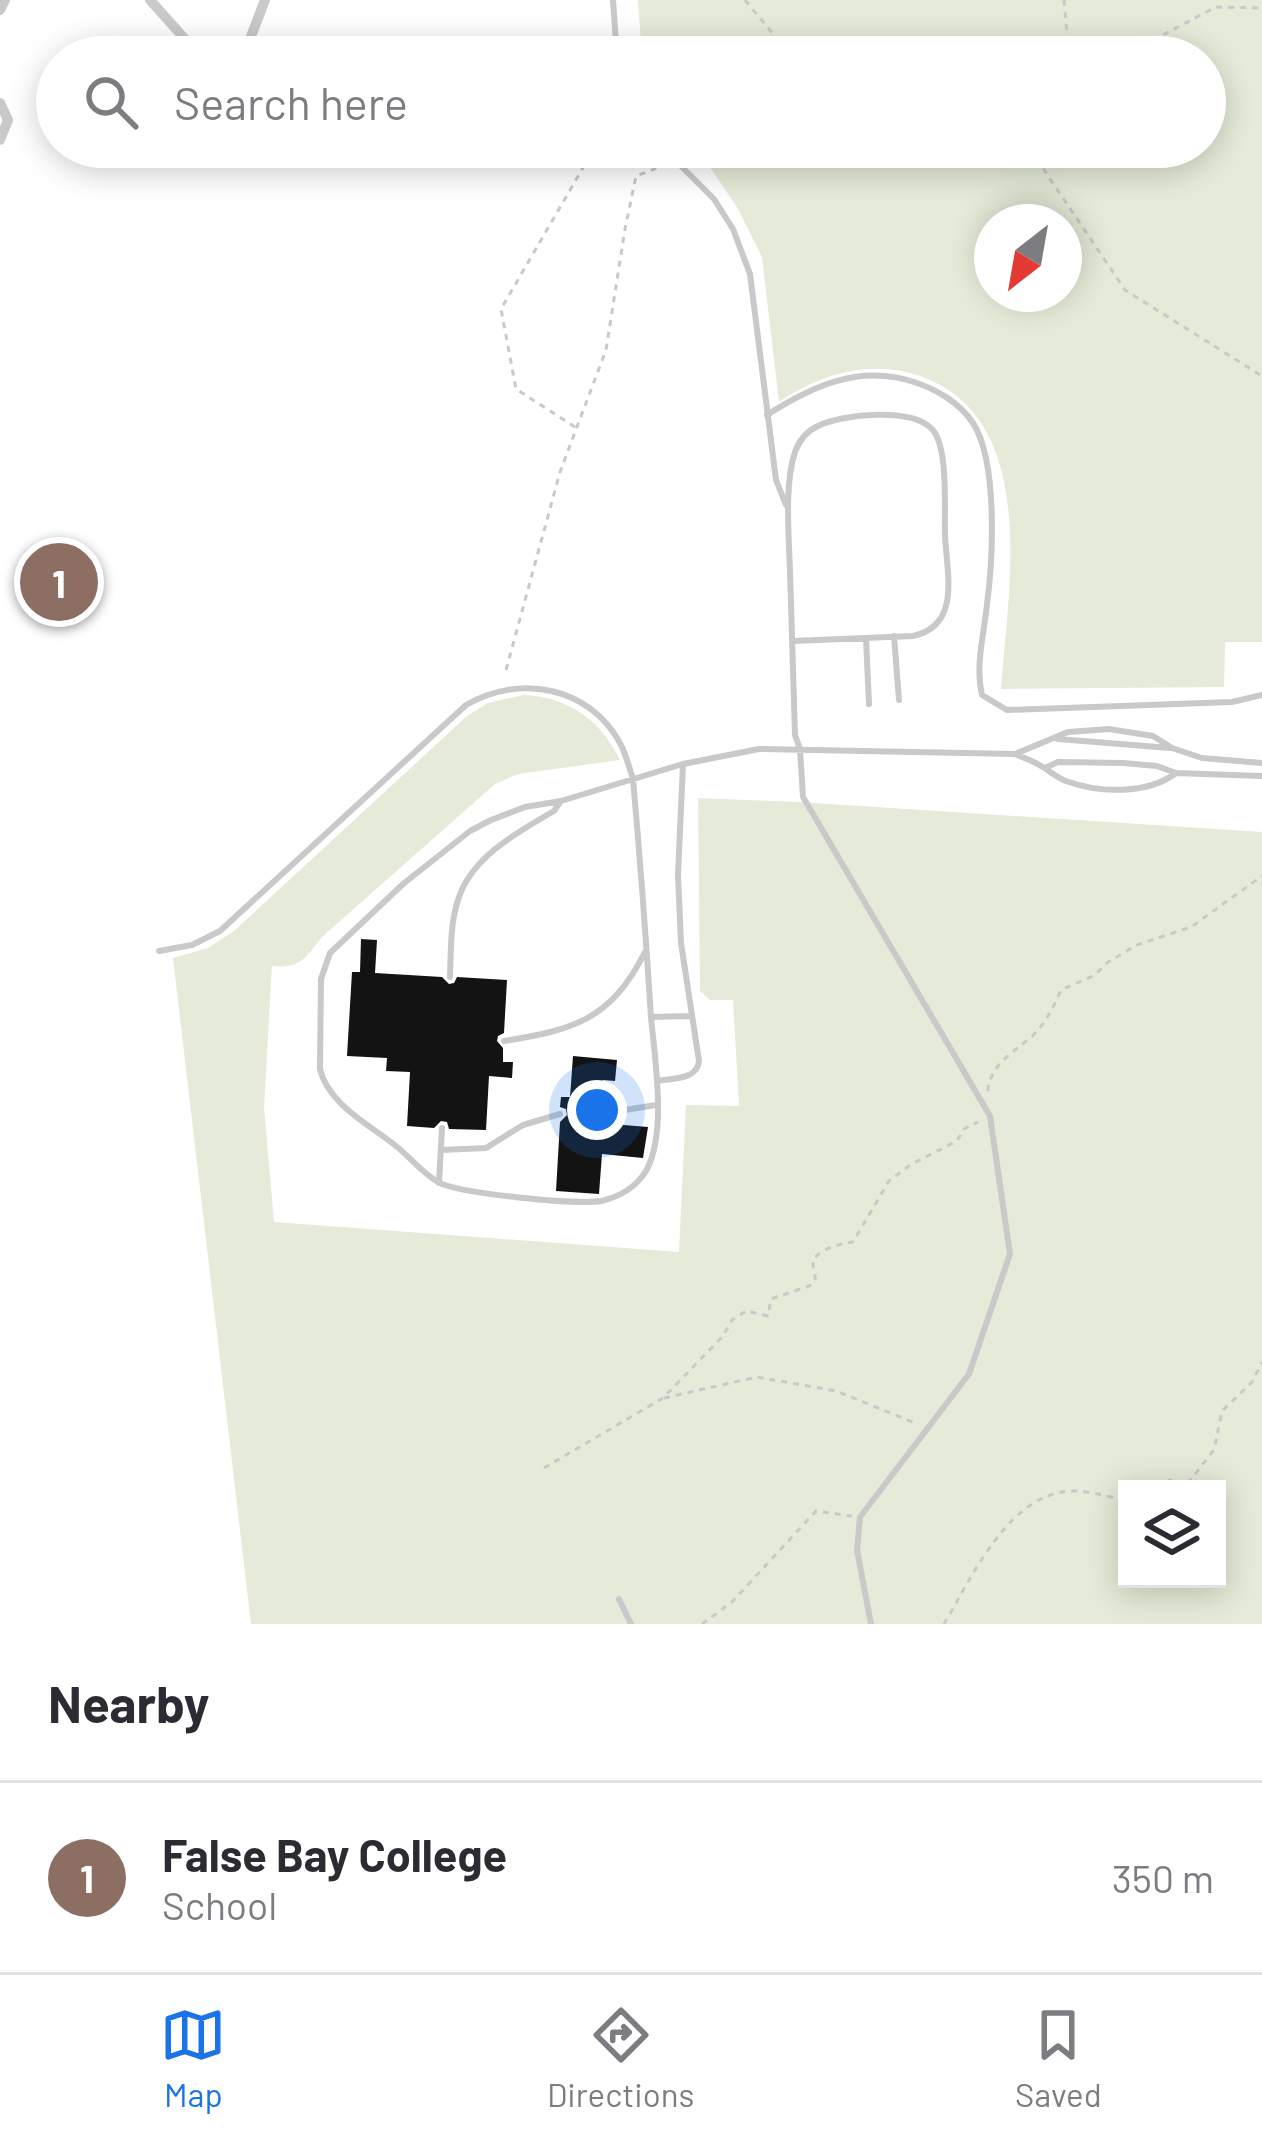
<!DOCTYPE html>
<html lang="en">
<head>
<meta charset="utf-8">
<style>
  body { margin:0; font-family:Barlow,sans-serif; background:#f7f7f7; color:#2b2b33 }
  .controls { position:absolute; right:36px; bottom:36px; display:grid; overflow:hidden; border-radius:0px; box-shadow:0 6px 30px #0003 }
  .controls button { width:108px; height:108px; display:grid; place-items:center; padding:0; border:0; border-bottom:3px solid #e1e1e2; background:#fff; color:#2b2b33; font:60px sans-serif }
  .compass { position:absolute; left:974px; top:204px; width:108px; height:108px; border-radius:50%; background:#fff; box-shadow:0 6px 30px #0003; rotate:211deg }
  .you { position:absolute; left:597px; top:1110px; width:42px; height:42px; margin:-30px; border:9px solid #fff; border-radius:50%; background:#1a73e8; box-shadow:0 0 0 18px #1a73e833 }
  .badge { display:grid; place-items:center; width:78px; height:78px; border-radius:50%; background:#1a73e8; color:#fff; font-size:39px; font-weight:700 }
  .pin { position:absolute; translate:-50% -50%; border:6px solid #fff; box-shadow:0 3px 12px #0006 }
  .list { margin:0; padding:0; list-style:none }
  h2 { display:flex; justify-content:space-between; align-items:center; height:156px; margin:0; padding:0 48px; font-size:51px }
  h2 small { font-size:39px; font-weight:400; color:#7c7c81 }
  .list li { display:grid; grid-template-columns:78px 1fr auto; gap:36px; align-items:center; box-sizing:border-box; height:192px; padding:0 48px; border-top:3px solid #e1e1e2 }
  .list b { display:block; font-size:45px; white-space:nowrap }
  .list p { margin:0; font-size:39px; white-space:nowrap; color:#7c7c81 }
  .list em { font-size:39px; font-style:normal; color:#7c7c81 }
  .icon { flex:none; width:66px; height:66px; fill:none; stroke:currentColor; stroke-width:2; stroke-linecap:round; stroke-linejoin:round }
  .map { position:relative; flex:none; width:1262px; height:1624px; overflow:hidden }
  .search { position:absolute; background:#fff; box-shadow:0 6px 30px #0003; left:36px; right:36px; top:36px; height:132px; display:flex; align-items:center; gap:30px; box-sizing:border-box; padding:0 42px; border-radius:66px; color:#7c7c81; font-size:45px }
  .sheet { height:348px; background:#fff }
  nav { display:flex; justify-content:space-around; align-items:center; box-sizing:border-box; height:168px; border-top:3px solid #e1e1e2; background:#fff; font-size:33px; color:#7c7c81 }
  nav a { display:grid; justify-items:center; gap:6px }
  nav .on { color:#1a73e8 }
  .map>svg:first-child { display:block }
  .green { fill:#e5ebd8; fill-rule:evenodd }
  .building { fill:#131313 }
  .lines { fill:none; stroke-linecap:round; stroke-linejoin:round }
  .path { stroke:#c9c9c9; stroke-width:3; stroke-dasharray:6 6; stroke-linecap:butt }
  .lane { stroke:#c9c9c9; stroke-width:6 }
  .street { stroke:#c9c9c9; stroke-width:10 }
</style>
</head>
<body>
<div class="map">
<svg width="1262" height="1624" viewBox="0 0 1262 1624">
  <rect width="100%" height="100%" fill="#fff"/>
  <path class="green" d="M638 0H1262V642H1225L1224 687 1001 689C1008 587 1043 409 910 373 864 361 817 376 779 402L762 257 737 207 696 147H1205V57H642ZM992 222H1064V294H992Z
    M524 695C568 697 601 720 620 760L518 774 495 784 322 937C305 958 301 969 272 966L264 1107 274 1222 679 1252 686 1105 739 1106 733 1000H710L700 991 698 798 798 802 1262 832V1624H251L173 958 208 948 234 931 467 716 488 703ZM1127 1489H1217V1579H1127Z"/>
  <path class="building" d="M361 939 377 940 375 973 442 977 449 984 454 983 457 977 507 980 504 1033 498 1036 497 1041 503 1048V1062H513L512 1078 489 1076 486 1130 449 1129 447 1122 441 1121 434 1128 407 1126 410 1072 386 1071 387 1058 347 1056 352 972H360Z
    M573 1056 617 1060 615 1081 603 1080 601 1106 593 1112 595 1120 599 1123 648 1127 643 1158 602 1154 599 1194 556 1191 560 1122 567 1115 566 1109 560 1107 561 1097H570Z"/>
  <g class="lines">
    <path class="path" d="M745 0 792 57
      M1064 0 1068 44 1064 57
      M830 57 1068 44 1144 45 1216 7 1262 8
      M980 147 1036 158
      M1039 147 1036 158 1125 290 1262 376
      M575 427 516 389 501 309 595 147
      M506 670 560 472 606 350 625 229 636 176 668 164
      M988 1091C990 1065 1011 1054 1029 1039 1045 1025 1053 1008 1061 990L1095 975 1108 962 1137 945 1191 927 1262 876
      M664 1398 757 1377 836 1391 915 1423
      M544 1468 663 1398 723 1336 732 1320 746 1311 768 1316 771 1299 809 1286 815 1281C816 1275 813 1269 813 1263 814 1250 842 1243 853 1242L889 1181 910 1165 957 1141 964 1129 978 1122
      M1136 1489H1141
      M1158 1489 1170 1480 1185 1487 1214 1450 1222 1411 1252 1382 1262 1362
      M702 1624 732 1602 816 1511 852 1516
      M944 1624C972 1577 1011 1488 1077 1491 1093 1492 1109 1497 1124 1500L1127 1497"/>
    <path class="lane" d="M613 0 617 57
      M662 147 714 199 733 229 750 274 776 480 786 505
      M767 415C812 386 860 364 914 382 936 389 960 403 973 423 998 462 993 559 987 604 984 635 975 665 982 695L1007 710 1232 702 1262 695
      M894 636 899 700
      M866 638 869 704
      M793 641 913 636C961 626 947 574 945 536 944 511 949 447 932 429 911 407 843 414 818 426 807 431 799 441 795 452 784 485 789 536 790 571 792 625 793 680 795 735L800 749 803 797 990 1116 1010 1254 969 1374 860 1517 857 1550 871 1624
      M1058 739 1170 748
      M1015 754 1068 732 1109 729 1153 736 1172 748 1202 758 1262 763
      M1045 768 1058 762 1123 763 1157 766 1176 773 1262 776
      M159 951 192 945 220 931 466 705C519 674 589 686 620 743 626 754 629 767 633 779 640 858 646 938 651 1017 655 1060 667 1134 646 1171 636 1187 619 1197 601 1201 577 1205 459 1194 438 1182 422 1173 410 1157 396 1146 370 1125 328 1104 320 1069L321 979 330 953 403 884 470 831 491 820 525 807 561 801 683 764 759 749 1015 754C1024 758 1033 761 1041 766 1050 771 1056 777 1066 781 1099 793 1147 795 1176 773
      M450 977C451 952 450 924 458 900 471 857 518 832 554 811L561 801
      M651 1017 692 1016
      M504 1041C573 1030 611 1020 645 952
      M657 1081C673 1078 697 1080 699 1061L681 943 678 875 683 764
      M600 1114 656 1105
      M441 1150 486 1148 523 1125 560 1114
      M439 1183 442 1128
      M619 1599 631 1624"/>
    <path class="street" d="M150 0 201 57
      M0 10 5 0
      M243 57 265 0
      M0 103 8 120 0 140"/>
  </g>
</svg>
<div class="controls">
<button><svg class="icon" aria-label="layers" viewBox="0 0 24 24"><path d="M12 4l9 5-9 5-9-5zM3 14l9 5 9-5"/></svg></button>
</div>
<svg class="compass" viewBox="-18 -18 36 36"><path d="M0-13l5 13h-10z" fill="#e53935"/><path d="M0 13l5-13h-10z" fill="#7c7c81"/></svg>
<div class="you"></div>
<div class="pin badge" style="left:59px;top:582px;background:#8d6e63">1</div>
<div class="search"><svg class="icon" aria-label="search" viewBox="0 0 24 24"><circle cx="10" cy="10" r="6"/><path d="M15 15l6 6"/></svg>Search here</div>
</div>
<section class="sheet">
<h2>Nearby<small></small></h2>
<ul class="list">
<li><span class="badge" style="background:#8d6e63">1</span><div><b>False Bay College</b><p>School</p></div><em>350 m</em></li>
</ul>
</section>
<nav>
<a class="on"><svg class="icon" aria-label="map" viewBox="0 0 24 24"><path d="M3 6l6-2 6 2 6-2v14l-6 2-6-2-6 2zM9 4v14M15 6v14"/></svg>Map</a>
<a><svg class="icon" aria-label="directions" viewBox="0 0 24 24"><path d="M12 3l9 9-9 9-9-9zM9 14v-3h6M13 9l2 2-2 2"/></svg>Directions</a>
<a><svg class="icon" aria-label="saved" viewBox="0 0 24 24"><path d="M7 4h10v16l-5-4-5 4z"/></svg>Saved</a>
</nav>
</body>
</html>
